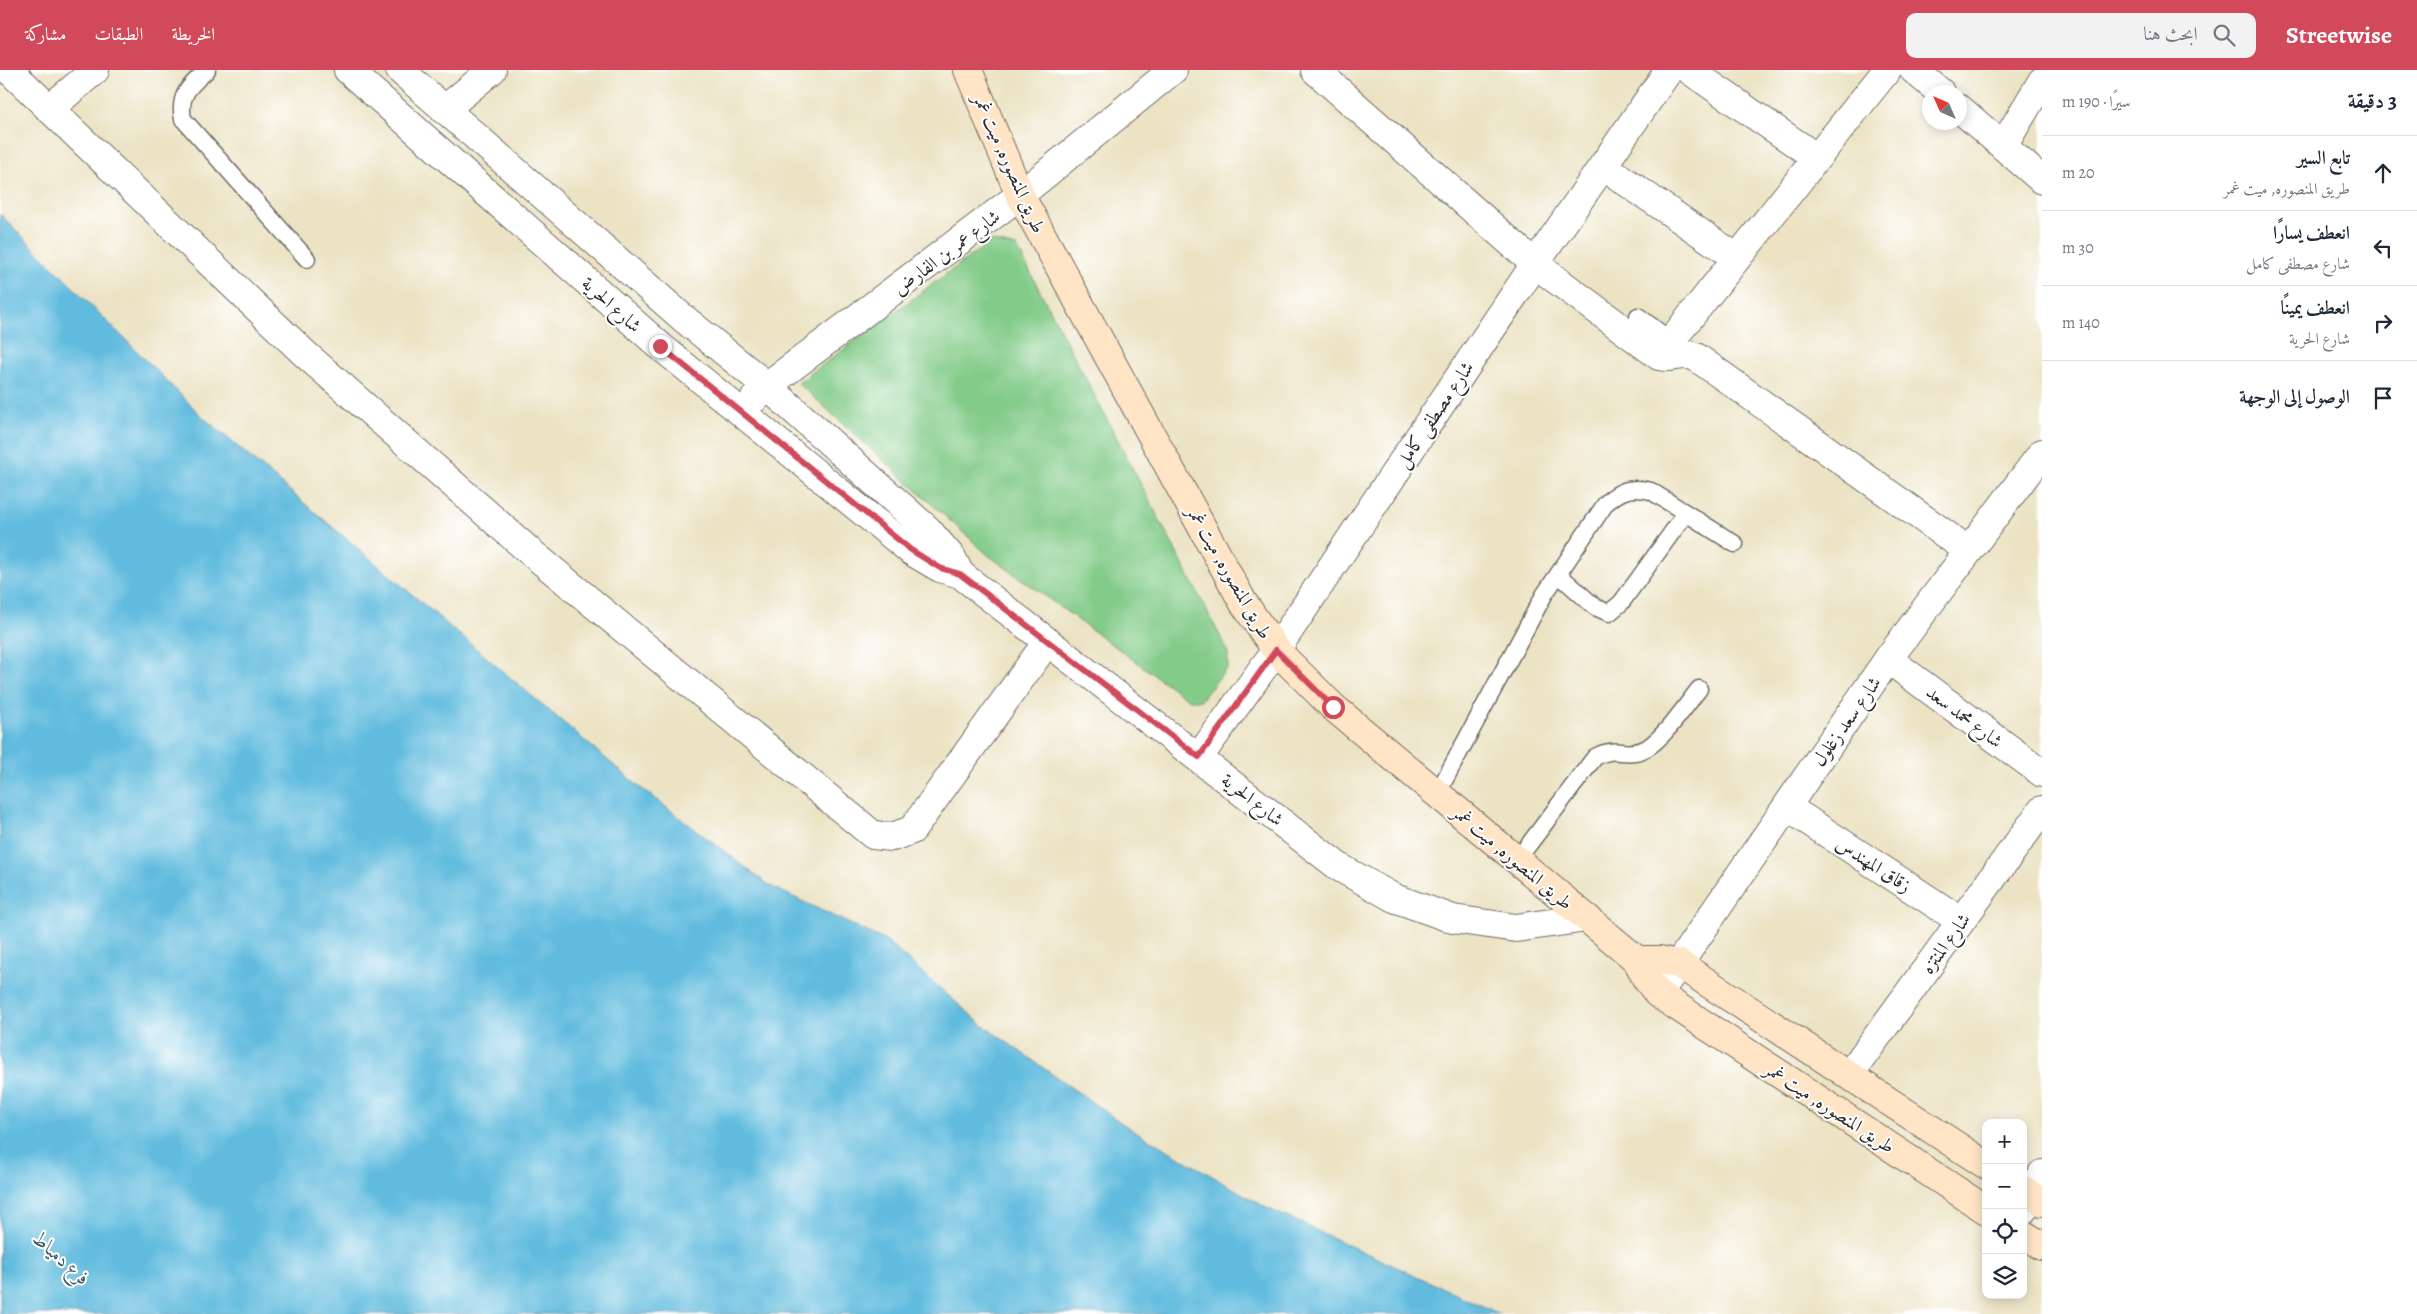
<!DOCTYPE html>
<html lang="ar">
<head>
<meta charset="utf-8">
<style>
  body { margin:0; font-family:Alegreya,Amiri,serif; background:#f2f2f3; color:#1f2937; direction:rtl }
  .controls { position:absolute; right:15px; bottom:15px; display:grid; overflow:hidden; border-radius:10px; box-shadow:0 2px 12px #0003 }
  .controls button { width:45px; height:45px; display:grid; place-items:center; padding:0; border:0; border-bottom:1px solid #e0e1e3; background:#fff; color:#1f2937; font:25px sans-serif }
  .compass { position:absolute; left:1922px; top:15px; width:45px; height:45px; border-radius:50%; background:#fff; box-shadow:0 2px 12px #0003; rotate:315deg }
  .stop { position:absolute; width:15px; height:15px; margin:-11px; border:4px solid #d1495b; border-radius:50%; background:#fff }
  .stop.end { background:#d1495b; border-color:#fff; box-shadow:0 1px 5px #0008 }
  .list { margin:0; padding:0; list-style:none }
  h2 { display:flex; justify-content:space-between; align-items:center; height:65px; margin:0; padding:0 20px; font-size:21px }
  h2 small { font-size:16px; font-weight:400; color:#747a83 }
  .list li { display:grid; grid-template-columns:32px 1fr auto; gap:15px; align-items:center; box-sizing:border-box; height:75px; padding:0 20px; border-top:1px solid #e0e1e3 }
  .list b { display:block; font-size:19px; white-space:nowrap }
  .list p { margin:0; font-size:16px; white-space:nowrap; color:#747a83 }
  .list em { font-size:16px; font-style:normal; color:#747a83 }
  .icon { flex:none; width:28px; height:28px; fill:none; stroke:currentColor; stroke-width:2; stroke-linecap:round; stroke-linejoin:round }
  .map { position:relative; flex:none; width:2042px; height:1244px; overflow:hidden; direction:ltr }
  header { display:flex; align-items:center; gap:30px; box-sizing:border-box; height:70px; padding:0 25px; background:#d1495b; color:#fff }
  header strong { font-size:24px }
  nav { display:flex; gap:28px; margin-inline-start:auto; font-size:18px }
  .search { width:350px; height:45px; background:#f2f2f3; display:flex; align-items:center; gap:12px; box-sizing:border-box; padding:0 18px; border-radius:10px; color:#747a83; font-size:19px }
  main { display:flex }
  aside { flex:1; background:#fff }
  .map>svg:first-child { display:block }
  .green { fill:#82cb88; stroke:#567b5a }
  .water { fill:#61bbde; stroke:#467384 }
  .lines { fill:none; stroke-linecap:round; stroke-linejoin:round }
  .service-casing { stroke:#6f6b61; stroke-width:19 }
  .minor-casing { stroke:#6f6b61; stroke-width:30 }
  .secondary-casing { stroke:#6f6b61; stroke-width:30 }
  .service { stroke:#fff; stroke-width:16 }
  .minor { stroke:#fff; stroke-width:28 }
  .secondary { stroke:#ffe4c6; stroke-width:28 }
  .route { stroke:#d1495b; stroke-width:6 }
  .labels { text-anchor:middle; stroke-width:4; stroke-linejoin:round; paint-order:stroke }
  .street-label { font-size:19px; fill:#2b2b2b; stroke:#fff }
  .water-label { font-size:20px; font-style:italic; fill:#3e5d6a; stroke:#fff }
</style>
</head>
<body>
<header>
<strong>Streetwise</strong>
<div class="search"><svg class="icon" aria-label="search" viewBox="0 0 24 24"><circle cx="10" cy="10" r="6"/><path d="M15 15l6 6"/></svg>ابحث هنا</div>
<nav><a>الخريطة</a><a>الطبقات</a><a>مشاركة</a></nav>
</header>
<main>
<aside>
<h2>3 دقيقة<small>سيرًا · 190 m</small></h2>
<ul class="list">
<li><svg class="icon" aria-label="ahead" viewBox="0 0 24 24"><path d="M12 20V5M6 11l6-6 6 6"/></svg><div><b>تابع السير</b><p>طريق المنصوره, ميت غمر</p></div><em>20 m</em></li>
<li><svg class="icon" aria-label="left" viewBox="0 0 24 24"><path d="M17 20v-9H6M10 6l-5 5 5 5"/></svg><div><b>انعطف يسارًا</b><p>شارع مصطفى كامل</p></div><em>30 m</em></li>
<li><svg class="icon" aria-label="right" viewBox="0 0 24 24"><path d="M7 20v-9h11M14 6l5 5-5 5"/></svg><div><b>انعطف يمينًا</b><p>شارع الحرية</p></div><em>140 m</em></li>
<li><svg class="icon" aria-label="arrive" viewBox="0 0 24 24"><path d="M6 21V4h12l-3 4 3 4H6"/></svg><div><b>الوصول إلى الوجهة</b></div></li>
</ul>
</aside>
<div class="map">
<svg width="2042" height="1244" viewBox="0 0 2042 1244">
  <rect width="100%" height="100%" fill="#fff"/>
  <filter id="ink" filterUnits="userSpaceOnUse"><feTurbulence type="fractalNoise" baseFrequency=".02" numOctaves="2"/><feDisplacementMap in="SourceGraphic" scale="10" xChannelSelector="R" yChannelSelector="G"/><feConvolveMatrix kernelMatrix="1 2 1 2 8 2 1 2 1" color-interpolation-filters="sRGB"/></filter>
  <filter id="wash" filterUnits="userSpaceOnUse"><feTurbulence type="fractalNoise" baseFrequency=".0096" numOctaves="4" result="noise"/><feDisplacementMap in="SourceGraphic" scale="20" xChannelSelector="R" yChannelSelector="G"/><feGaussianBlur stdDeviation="1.12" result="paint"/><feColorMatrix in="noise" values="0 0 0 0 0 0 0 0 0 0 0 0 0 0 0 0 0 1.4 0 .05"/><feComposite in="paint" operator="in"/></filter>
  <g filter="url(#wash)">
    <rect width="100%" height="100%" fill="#ece3c4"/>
    <path class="green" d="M991 171 1017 177 1228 581V597L1201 630H1189L988 485 798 313Z"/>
    <path class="water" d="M0 144 205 349 637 715 770 816 886 871 981 954 1123 1054 1267 1138 1500 1244H0Z"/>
  </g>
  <g filter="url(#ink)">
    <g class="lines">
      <g class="service-casing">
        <path id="service" d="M207 0C190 16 178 24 183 49L307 189
          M1638 246 1671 271
          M1558 504 1595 537 1609 543 1621 533 1686 443
          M1437 724 1544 525 1606 433C1620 420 1632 416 1651 421L1735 474
          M1517 790 1595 687C1615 676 1622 686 1640 681 1659 676 1686 635 1699 619"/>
      </g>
      <g class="minor-casing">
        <path id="minor" d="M9 0 304 283 527 479 873 765 892 767 912 760 1047 572
          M348 0 660 276 911 481 940 498 960 504 1339 797 1394 828 1453 849 1516 858 1587 848
          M400 0 683 248 767 316 928 460 952 488 960 504
          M1315 0 1535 194 1659 286C1673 290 1682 281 1696 287L1969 481
          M1689 0 1817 88
          M1914 0 1940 22
          M49 39 95 0
          M1960 39 2042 110
          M444 40 492 0
          M2003 76 2042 11
          M1603 96 1737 188
          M1659 286 1887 0
          M755 328 767 316 1020 125 1173 0
          M1888 589 2042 703
          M1199 687 1276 580 1535 194 1669 0
          M1787 737 1961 851
          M1658 924 1888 589 2042 383
          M1849 1005 2042 740
          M2023 1140 2042 1104"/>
      </g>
      <g class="secondary-casing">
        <path id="secondary" d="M968 0 1020 125 1243 532 1276 580 1333 637 1637 890 1646 908 1658 924 1986 1140
          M1637 890H1659L1679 894 1986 1095
          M2023 1120 2042 1132
          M2023 1164 2042 1176"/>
      </g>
      <use href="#service" class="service"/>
      <use href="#minor" class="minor"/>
      <use href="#secondary" class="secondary"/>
    </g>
  </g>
  <g class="lines" filter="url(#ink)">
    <path class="route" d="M660 276 911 480 940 498 960 504 1199 687 1276 580 1333 637"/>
  </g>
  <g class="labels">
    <g class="street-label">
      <text transform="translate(1010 93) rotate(66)" y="7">طريق المنصوره, ميت غمر</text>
      <text transform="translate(946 182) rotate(-37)" y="7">شارع عمر بن الفارض</text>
      <text transform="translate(612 234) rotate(42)" y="7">شارع الحرية</text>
      <text transform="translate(1434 344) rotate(-56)" y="7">شارع مصطفى كامل</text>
      <text transform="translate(1230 502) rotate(60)" y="7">طريق المنصوره, ميت غمر</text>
      <text transform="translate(1965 646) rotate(37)" y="7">شارع محمد سعد</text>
      <text transform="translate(1846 651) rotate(-55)" y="7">شارع سعد زغلول</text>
      <text transform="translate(1253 729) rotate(38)" y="7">شارع الحرية</text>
      <text transform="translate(1513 787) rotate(40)" y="7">طريق المنصوره, ميت غمر</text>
      <text transform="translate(1874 794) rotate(33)" y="7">زقاق المهندس</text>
      <text transform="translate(1945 873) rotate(-54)" y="7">شارع المنتزه</text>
      <text transform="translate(1830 1037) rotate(33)" y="7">طريق المنصوره, ميت غمر</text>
    </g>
    <g class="water-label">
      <text transform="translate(62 1188) rotate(42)" y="7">فرع دمياط</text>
    </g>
  </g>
</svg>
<div class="controls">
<button>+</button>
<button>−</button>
<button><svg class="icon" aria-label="locate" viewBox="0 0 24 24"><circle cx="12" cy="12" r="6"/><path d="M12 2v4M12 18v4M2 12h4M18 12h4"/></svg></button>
<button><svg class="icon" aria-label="layers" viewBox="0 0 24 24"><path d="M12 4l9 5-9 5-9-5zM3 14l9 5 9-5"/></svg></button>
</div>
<svg class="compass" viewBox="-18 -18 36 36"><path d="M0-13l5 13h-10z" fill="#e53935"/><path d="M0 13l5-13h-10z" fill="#747a83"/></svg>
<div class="stop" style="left:1333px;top:637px"></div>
<div class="stop end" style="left:660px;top:276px"></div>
</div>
</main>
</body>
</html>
